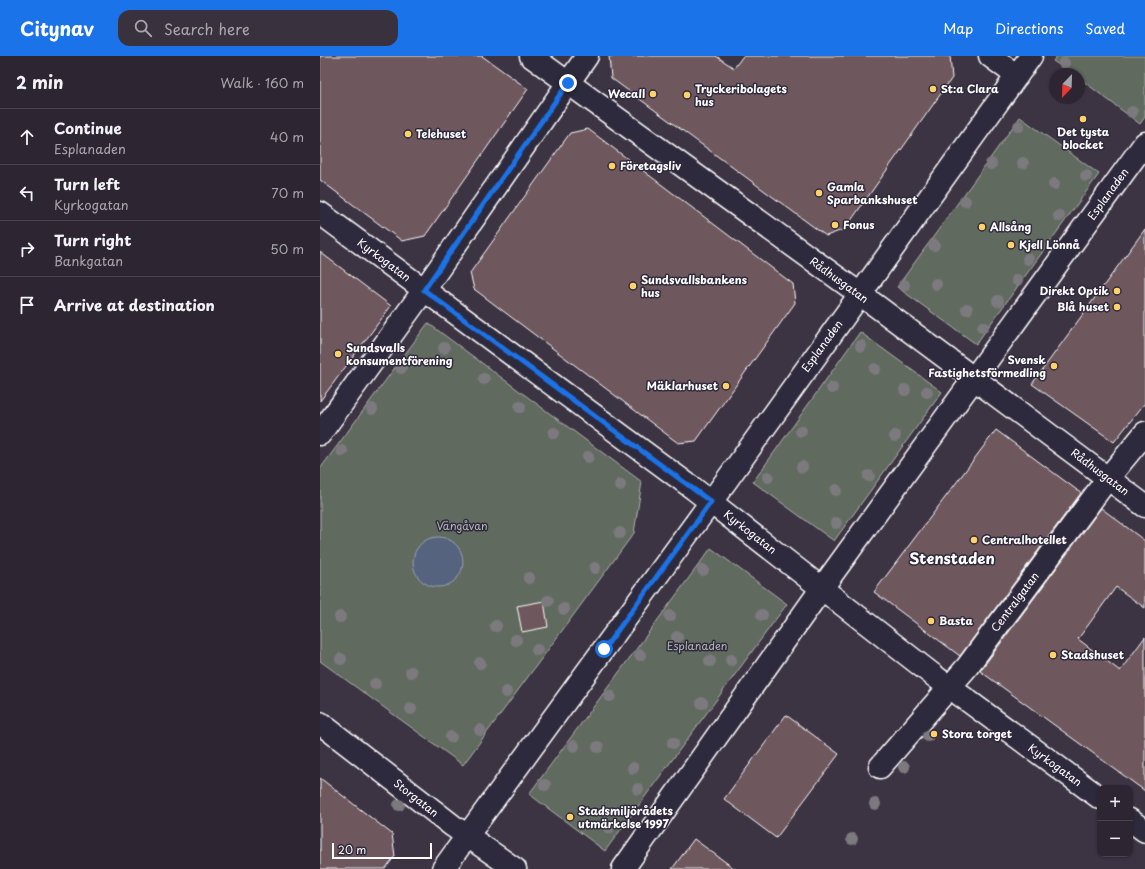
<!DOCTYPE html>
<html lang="en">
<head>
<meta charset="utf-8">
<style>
  body { margin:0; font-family:"Playpen Sans",sans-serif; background:#39323e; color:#f1f3f6 }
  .controls { position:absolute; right:12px; bottom:12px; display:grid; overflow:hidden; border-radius:8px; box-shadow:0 1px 3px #0004 }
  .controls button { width:36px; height:36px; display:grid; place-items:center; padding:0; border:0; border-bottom:1px solid #48434d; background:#2d2632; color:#f1f3f6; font:20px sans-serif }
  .compass { position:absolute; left:729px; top:12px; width:36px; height:36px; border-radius:50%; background:#2d2632; box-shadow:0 1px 3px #0004; rotate:203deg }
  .scale { position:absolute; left:12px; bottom:10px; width:100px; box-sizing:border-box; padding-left:4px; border:2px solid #fff; border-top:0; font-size:11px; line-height:14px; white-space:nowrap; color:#fff; -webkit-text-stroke:3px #2f2a3d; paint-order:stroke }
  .stop { position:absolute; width:12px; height:12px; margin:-9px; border:3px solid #1a73e8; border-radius:50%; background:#fff }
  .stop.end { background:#1a73e8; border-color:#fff; box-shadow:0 1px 4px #0008 }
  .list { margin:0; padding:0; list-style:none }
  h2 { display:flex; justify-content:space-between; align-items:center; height:52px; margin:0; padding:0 16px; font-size:17px }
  h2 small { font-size:13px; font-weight:400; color:#a7a5ac }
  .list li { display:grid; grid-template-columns:26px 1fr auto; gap:12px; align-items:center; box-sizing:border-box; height:56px; padding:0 16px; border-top:1px solid #48434d }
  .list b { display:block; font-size:15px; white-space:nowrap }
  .list p { margin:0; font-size:13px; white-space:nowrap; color:#a7a5ac }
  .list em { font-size:13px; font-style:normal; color:#a7a5ac }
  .icon { flex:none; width:22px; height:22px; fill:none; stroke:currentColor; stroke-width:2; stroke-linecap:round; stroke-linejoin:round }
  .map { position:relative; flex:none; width:825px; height:813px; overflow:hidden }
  header { display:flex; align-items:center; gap:24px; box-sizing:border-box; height:56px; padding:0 20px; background:#1a73e8; color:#fff }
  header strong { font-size:19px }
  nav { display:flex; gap:22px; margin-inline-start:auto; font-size:14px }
  .search { width:280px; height:36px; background:#39323e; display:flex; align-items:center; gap:10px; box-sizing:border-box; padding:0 14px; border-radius:12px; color:#a7a5ac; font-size:15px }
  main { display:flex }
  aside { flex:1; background:#2d2632 }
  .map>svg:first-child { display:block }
  .green { fill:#616a5e; stroke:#b0b4ae }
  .water { fill:#56637f; stroke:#9aa1b2 }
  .building { fill:#6e585d; stroke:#fff }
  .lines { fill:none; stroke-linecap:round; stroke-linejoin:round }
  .minor-casing { stroke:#fff; stroke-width:25 }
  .minor { stroke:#2f2a3d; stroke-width:22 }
  .tree { fill:#7c7a7e }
  .route { stroke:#1a73e8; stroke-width:5 }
  .poi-dot { fill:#ffd166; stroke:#2f2a3d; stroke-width:1.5 }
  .labels { text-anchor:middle; stroke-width:3; stroke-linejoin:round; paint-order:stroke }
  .poi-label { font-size:11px; font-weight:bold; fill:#fff; stroke:#2f2a3d; text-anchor:start }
  .street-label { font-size:11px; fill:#fff; stroke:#2f2a3d }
  .park-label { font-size:11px; fill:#b0b4ae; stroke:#2f2a3d }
  .district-label { font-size:15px; font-weight:bold; fill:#fff; stroke:#2f2a3d }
</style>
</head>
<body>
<header>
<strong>Citynav</strong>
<div class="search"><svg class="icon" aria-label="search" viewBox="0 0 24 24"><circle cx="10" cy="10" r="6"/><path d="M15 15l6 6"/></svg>Search here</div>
<nav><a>Map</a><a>Directions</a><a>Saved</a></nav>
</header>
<main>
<aside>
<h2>2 min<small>Walk · 160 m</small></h2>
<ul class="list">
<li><svg class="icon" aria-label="ahead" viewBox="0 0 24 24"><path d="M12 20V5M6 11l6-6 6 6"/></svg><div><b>Continue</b><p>Esplanaden</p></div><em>40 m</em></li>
<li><svg class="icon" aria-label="left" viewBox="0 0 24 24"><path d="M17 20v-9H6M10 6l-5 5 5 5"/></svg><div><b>Turn left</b><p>Kyrkogatan</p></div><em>70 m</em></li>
<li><svg class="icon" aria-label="right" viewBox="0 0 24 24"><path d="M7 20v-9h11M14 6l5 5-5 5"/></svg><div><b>Turn right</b><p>Bankgatan</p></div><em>50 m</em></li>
<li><svg class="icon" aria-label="arrive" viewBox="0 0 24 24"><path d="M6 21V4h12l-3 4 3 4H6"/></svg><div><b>Arrive at destination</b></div></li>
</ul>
</aside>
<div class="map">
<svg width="825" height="813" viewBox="0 0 825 813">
  <rect width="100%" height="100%" fill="#3c3343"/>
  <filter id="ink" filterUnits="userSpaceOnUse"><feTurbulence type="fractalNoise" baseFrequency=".025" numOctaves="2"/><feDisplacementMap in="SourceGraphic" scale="8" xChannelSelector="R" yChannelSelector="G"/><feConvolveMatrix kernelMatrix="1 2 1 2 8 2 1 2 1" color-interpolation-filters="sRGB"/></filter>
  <g filter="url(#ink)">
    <path class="green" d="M737 0H825V61L820 68 759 22V18H753L733 5Z
      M700 61 779 118 656 288 577 231Z
      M108 267 322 426 314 477 143 709 0 605V413Z
      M540 276 622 336 514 485 433 426Z
      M391 492 467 548 285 795 209 738Z"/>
    <path class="water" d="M93 506a25 25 0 1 1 50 0a25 25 0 1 1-50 0Z"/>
    <path class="building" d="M0 0H162L208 33 105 180 82 185 0 124Z
      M289 0H396L414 12 423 0H630L632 22 525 173 506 180 291 22Z
      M268 73 473 228 475 247 376 385 358 387 154 233 150 217 250 77Z
      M825 173V347L794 386 712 328Z
      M0 196 71 250 0 345Z
      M676 374 761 437 640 600 554 536Z
      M781 452 825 485V552L796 531 758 583 800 615 825 581V735L660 615Z
      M224 545 228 571 202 576 197 550Z
      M466 659 519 698 456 782 404 743Z
      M0 722 72 778 75 800 65 813H0Z
      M374 783 415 813H352Z"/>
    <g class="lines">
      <g class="minor-casing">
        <path id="minor" d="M211 0 555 249 825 450
          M670 0 697 20
          M0 157 374 433 617 622 780 742
          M0 378 104 234 267 0
          M0 667 133 770 195 813
          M560 711 647 611 788 422 825 377
          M810 764 825 775
          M123 813 391 446 711 0
          M303 813 502 532 825 87"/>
      </g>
      <use href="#minor" class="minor"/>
    </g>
    <g class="tree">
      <circle cx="744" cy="7" r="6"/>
      <circle cx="812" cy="56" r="6"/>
      <circle cx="699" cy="70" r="6"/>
      <circle cx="703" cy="107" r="6"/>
      <circle cx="671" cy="108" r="6"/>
      <circle cx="766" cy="120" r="6"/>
      <circle cx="734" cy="128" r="6"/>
      <circle cx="645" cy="145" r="6"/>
      <circle cx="739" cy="160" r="6"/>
      <circle cx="614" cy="189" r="6"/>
      <circle cx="708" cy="203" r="6"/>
      <circle cx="697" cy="224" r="6"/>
      <circle cx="616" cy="228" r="6"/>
      <circle cx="584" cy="229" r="6"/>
      <circle cx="678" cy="245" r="6"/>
      <circle cx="647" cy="253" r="6"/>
      <circle cx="663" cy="271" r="6"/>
      <circle cx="541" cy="290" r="6"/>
      <circle cx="124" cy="292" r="6"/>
      <circle cx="81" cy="312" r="6"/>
      <circle cx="555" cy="313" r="6"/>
      <circle cx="164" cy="323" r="6"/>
      <circle cx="512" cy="332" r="6"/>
      <circle cx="585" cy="334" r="6"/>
      <circle cx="607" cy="336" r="6"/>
      <circle cx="200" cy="351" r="6"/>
      <circle cx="52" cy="353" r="6"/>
      <circle cx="481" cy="375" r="6"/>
      <circle cx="234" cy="377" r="6"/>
      <circle cx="575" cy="380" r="6"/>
      <circle cx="22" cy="395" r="6"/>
      <circle cx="268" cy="401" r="6"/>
      <circle cx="482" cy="411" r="6"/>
      <circle cx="549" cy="420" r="6"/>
      <circle cx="448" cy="421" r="6"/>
      <circle cx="300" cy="429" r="6"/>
      <circle cx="516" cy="434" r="6"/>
      <circle cx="516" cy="467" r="6"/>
      <circle cx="300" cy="477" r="6"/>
      <circle cx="275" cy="512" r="6"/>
      <circle cx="383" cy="514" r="6"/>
      <circle cx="209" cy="522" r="6"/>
      <circle cx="228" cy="545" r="6"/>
      <circle cx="244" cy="553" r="6"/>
      <circle cx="442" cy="559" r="6"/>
      <circle cx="350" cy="560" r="6"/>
      <circle cx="20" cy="561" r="6"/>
      <circle cx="176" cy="570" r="6"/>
      <circle cx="357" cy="581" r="6"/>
      <circle cx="196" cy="584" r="6"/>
      <circle cx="217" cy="594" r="6"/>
      <circle cx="320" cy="599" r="6"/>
      <circle cx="21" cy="603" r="6"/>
      <circle cx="411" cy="604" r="6"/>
      <circle cx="390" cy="605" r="6"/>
      <circle cx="160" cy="607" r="6"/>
      <circle cx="91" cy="616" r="6"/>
      <circle cx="55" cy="628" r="6"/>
      <circle cx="186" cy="636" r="6"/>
      <circle cx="290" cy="640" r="6"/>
      <circle cx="382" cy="647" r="6"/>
      <circle cx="91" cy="653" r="6"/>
      <circle cx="160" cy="674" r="6"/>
      <circle cx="608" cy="680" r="6"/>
      <circle cx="131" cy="681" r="6"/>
      <circle cx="353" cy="687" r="6"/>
      <circle cx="254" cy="690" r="6"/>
      <circle cx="278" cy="691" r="6"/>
      <circle cx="584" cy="711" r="6"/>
      <circle cx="313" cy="712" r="6"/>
      <circle cx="225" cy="729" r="6"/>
      <circle cx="318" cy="733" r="6"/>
      <circle cx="555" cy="748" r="6"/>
      <circle cx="79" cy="749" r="6"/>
      <circle cx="289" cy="772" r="6"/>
      <circle cx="532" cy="783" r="6"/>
    </g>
  </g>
  <g class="lines" filter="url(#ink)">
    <path class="route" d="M248 27 104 234 391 446 284 593"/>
  </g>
  <g class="poi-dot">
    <circle cx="613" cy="33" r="4"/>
    <circle cx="333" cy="38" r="4"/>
    <circle cx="367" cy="39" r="4"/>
    <circle cx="763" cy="63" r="4"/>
    <circle cx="88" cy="78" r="4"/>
    <circle cx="292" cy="110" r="4"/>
    <circle cx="499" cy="137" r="4"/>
    <circle cx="515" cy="169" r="4"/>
    <circle cx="662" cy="171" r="4"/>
    <circle cx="691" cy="189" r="4"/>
    <circle cx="313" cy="230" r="4"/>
    <circle cx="797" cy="235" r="4"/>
    <circle cx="797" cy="251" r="4"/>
    <circle cx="18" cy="298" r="4"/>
    <circle cx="734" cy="310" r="4"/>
    <circle cx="406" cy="330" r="4"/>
    <circle cx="654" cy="484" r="4"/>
    <circle cx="611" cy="565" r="4"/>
    <circle cx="733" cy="599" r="4"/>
    <circle cx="614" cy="678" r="4"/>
    <circle cx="250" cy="761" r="4"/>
  </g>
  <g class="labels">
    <g class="poi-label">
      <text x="375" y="37">Tryckeribolagets<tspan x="375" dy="13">hus</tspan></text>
      <text x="621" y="37">St:a Clara</text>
      <text x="325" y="42" text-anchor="end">Wecall</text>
      <text x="763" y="80" text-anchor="middle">Det tysta<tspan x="763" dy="13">blocket</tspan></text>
      <text x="96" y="82">Telehuset</text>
      <text x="300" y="114">Företagsliv</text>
      <text x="507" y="135">Gamla<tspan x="507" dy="13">Sparbankshuset</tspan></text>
      <text x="523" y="173">Fonus</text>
      <text x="670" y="175">Allsång</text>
      <text x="699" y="193">Kjell Lönnå</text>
      <text x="321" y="228">Sundsvallsbankens<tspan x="321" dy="13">hus</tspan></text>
      <text x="789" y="239" text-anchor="end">Direkt Optik</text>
      <text x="789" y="255" text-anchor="end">Blå huset</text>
      <text x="26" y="296">Sundsvalls<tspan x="26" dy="13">konsumentförening</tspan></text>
      <text x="726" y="308" text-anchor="end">Svensk<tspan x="726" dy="13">Fastighetsförmedling</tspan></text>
      <text x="398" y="334" text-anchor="end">Mäklarhuset</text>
      <text x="662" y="488">Centralhotellet</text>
      <text x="619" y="569">Basta</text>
      <text x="741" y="603">Stadshuset</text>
      <text x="622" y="682">Stora torget</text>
      <text x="258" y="759">Stadsmiljörådets<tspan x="258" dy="13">utmärkelse 1997</tspan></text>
    </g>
    <g class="street-label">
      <text transform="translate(788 138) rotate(-54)" y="4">Esplanaden</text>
      <text transform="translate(64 204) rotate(37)" y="4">Kyrkogatan</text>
      <text transform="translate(519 224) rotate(36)" y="4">Rådhusgatan</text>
      <text transform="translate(502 290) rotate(-54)" y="4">Esplanaden</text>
      <text transform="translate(780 416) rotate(37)" y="4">Rådhusgatan</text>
      <text transform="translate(430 476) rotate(38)" y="4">Kyrkogatan</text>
      <text transform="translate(695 546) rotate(-53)" y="4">Centralgatan</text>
      <text transform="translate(735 709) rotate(36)" y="4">Kyrkogatan</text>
      <text transform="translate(96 742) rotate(38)" y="4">Storgatan</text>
    </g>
    <g class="park-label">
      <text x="142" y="474">Vängåvan</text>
      <text x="377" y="594">Esplanaden</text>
    </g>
    <g class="district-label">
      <text x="632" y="508">Stenstaden</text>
    </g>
  </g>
</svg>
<div class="controls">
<button>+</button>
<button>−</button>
</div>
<svg class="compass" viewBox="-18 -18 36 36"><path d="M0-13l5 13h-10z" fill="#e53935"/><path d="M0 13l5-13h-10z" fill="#a7a5ac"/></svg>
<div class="scale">20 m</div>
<div class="stop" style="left:284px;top:593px"></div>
<div class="stop end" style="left:248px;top:27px"></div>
</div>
</main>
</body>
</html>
